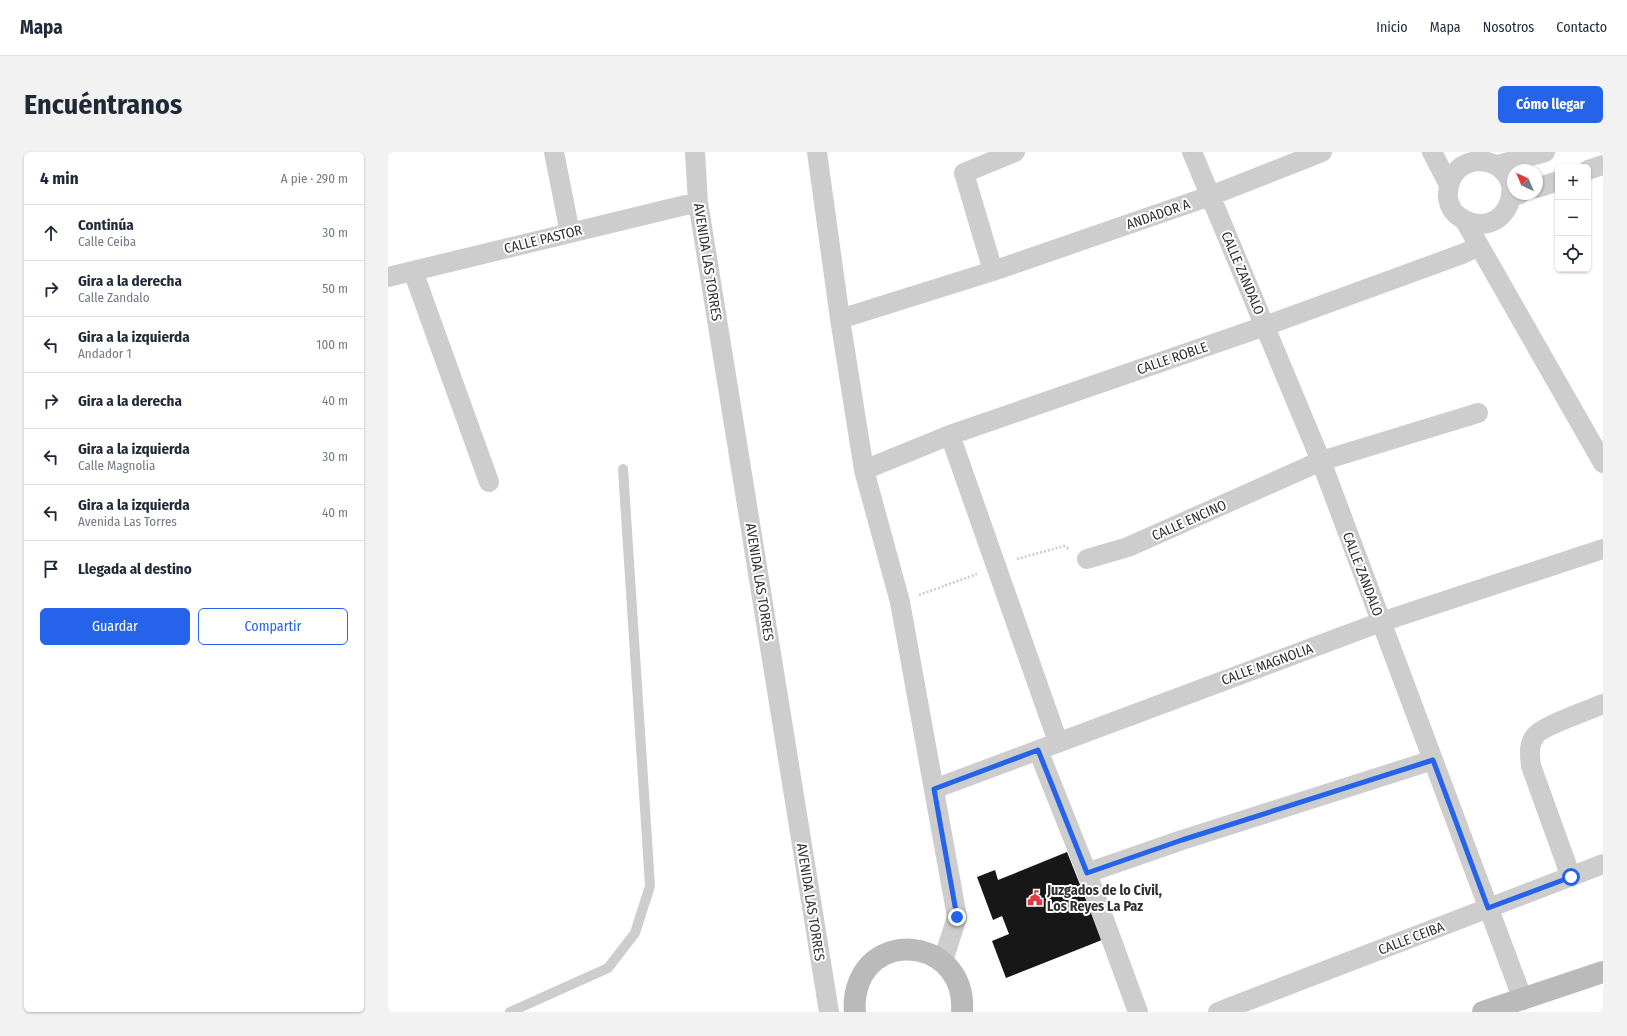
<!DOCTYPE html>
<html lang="es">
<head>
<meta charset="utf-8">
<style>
  body { margin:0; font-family:"Fira Sans Condensed",sans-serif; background:#f2f2f3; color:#1f2937 }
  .controls { position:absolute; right:12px; top:12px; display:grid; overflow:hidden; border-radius:6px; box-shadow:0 1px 3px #0004 }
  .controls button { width:36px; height:36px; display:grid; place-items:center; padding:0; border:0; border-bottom:1px solid #e0e1e3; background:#fff; color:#1f2937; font:20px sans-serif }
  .compass { position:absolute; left:1119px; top:12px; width:36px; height:36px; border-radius:50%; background:#fff; box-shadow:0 1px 3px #0004; rotate:316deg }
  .stop { position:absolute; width:12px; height:12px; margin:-9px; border:3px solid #2563eb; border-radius:50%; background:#fff }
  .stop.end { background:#2563eb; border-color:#fff; box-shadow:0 1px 4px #0008 }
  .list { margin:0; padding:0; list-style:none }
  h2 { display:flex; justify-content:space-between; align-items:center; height:52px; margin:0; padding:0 16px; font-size:17px }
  h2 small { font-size:13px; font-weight:400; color:#747a83 }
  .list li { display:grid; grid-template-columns:26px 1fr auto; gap:12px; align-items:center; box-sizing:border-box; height:56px; padding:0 16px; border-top:1px solid #e0e1e3 }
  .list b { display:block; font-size:15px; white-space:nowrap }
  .list p { margin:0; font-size:13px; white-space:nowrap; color:#747a83 }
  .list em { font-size:13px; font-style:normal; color:#747a83 }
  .actions { display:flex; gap:8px; padding:12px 16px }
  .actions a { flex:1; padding:9px 0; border:1px solid #2563eb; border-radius:6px; text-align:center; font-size:14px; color:#2563eb }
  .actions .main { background:#2563eb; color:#fff }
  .icon { flex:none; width:22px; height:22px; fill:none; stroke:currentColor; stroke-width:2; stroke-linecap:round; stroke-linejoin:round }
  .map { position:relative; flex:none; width:1215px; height:860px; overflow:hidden; border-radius:6px }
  header { display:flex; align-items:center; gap:24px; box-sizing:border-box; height:56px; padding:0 20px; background:#fff; border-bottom:1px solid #e0e1e3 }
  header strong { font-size:19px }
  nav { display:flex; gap:22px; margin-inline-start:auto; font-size:14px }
  .intro { display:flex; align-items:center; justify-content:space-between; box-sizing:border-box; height:96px; padding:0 24px }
  h1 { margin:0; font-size:28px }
  .button { padding:10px 18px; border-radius:6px; background:#2563eb; color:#fff; font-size:14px; font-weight:700 }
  main { display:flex; gap:24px; padding:0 24px }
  aside { flex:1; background:#fff; border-radius:6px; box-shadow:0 1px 3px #0004 }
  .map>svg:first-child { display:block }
  .building { fill:#171717 }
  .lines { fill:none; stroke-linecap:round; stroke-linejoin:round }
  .path { stroke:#cdcdcd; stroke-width:2.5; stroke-dasharray:2 2; stroke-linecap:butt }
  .service { stroke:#cdcdcd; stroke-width:10 }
  .minor { stroke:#cdcdcd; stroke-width:20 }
  .secondary { stroke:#bababa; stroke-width:22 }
  .route { stroke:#2563eb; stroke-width:5 }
  .labels { text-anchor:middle; stroke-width:4; stroke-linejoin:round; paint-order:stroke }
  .street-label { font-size:14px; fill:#303030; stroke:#fff }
  .poi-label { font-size:14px; font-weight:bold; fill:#303030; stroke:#fff; text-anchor:start }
</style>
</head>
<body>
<header>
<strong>Mapa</strong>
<nav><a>Inicio</a><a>Mapa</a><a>Nosotros</a><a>Contacto</a></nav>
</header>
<div class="intro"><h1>Encuéntranos</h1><a class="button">Cómo llegar</a></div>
<main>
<aside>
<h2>4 min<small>A pie · 290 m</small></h2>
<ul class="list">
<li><svg class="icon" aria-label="ahead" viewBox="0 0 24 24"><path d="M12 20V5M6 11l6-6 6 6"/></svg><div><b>Continúa</b><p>Calle Ceiba</p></div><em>30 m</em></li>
<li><svg class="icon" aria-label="right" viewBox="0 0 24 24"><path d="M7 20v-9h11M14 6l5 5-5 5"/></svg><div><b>Gira a la derecha</b><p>Calle Zandalo</p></div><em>50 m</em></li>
<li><svg class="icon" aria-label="left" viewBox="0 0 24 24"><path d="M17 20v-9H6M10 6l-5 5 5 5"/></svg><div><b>Gira a la izquierda</b><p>Andador 1</p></div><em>100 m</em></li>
<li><svg class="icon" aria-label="right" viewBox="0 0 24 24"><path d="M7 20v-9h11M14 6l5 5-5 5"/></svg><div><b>Gira a la derecha</b></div><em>40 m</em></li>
<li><svg class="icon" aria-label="left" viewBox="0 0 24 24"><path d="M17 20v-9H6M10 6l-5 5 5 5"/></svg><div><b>Gira a la izquierda</b><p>Calle Magnolia</p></div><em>30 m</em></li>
<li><svg class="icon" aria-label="left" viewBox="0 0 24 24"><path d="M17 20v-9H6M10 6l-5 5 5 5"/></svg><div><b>Gira a la izquierda</b><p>Avenida Las Torres</p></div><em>40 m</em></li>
<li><svg class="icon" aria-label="arrive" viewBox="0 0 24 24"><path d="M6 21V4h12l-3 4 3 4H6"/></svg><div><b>Llegada al destino</b></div></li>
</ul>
<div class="actions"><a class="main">Guardar</a><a>Compartir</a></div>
</aside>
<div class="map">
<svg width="1215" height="860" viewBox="0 0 1215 860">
  <rect width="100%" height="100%" fill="#fff"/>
  <path class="building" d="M679 700 714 788 618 826 604 789 621 782 614 764 605 768 589 725 607 718 610 728Z"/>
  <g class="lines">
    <path class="path" d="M629 407 676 394 681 397
      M531 443 589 422"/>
    <path class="service" d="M122 860 220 816 247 781 262 734 235 317"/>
    <path class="minor" d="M166 0 182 81
      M307 0 310 50 441 860
      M429 0 452 167 476 318 512 450 569 765 555 809
      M804 0 933 309 1135 848
      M1044 0 1060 31
      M1110 13 1157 0
      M1200 18 1215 13
      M1149 36 1170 29
      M1123 45C1123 41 1124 37 1123 33 1115 0 1062 0 1060 41 1059 49 1063 58 1069 63 1083 75 1105 76 1117 59 1120 55 1122 49 1123 45L1132 42
      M1077 69 1215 311
      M25 119 101 330
      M605 119 576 21 627 0
      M0 125 310 50
      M452 167 605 119 822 44 934 0
      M562 283 670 590
      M476 318 562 283 877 174 1074 102 1091 94
      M699 407 740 395 933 309 1090 261
      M650 598 699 721 750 860
      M546 637 993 470 1215 397
      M699 721 794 688 1045 608
      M1183 725 1143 614C1142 604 1140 593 1147 584 1152 575 1203 557 1215 552
      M830 860 1215 712"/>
    <path class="secondary" d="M467 860C466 851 467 842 470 833 490 775 579 791 574 860
      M1095 860 1215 820"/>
  </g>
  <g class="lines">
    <path class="route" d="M569 765 546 637 650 598 699 721 794 688 1045 608 1100 756 1183 725"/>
  </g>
  <defs>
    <g id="civic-bare" transform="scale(1.2)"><path d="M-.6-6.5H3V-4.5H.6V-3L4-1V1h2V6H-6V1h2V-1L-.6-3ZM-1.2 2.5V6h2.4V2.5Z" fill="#e13946" stroke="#fff" stroke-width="2.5" paint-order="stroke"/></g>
  </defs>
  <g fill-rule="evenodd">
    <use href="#civic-bare" x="647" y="746"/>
  </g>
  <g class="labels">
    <g class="street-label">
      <text transform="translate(770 62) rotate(-19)" y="5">ANDADOR A</text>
      <text transform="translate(155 87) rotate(-14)" y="5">CALLE PASTOR</text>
      <text transform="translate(320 110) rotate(81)" y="5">AVENIDA LAS TORRES</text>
      <text transform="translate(855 121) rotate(67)" y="5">CALLE ZANDALO</text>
      <text transform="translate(784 206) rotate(-19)" y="5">CALLE ROBLE</text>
      <text transform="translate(801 368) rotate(-24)" y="5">CALLE ENCINO</text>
      <text transform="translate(975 422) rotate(69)" y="5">CALLE ZANDALO</text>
      <text transform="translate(372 430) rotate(81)" y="5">AVENIDA LAS TORRES</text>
      <text transform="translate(879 512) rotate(-20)" y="5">CALLE MAGNOLIA</text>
      <text transform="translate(423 750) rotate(81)" y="5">AVENIDA LAS TORRES</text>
      <text transform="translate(1023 786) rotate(-21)" y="5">CALLE CEIBA</text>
    </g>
    <g class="poi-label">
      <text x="659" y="743">Juzgados de lo Civil,<tspan x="659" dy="16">Los Reyes La Paz</tspan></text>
    </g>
  </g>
</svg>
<div class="controls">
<button>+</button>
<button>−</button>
<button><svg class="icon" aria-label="locate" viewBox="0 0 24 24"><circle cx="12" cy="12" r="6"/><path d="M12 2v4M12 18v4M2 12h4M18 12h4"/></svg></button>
</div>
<svg class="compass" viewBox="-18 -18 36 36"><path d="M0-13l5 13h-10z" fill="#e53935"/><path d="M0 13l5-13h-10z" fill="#747a83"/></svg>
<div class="stop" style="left:1183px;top:725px"></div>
<div class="stop end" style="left:569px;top:765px"></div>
</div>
</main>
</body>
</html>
